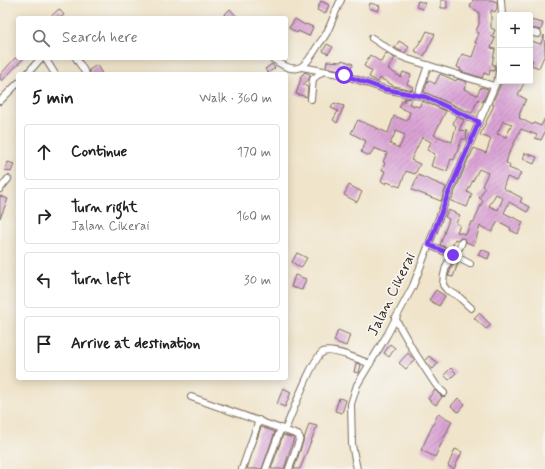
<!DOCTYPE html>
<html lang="en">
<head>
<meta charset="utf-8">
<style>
  body { margin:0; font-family:Mynerve,sans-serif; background:#f6f6f6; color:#222 }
  .controls { position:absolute; right:12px; top:12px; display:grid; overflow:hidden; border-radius:4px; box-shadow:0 2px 10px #0003 }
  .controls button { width:36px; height:36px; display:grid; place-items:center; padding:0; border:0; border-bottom:1px solid #e0e0e0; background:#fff; color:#222; font:20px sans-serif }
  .stop { position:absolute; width:12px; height:12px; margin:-9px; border:3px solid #7c3aed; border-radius:50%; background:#fff }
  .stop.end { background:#7c3aed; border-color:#fff; box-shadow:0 1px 4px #0008 }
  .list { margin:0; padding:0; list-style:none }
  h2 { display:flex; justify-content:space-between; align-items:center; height:52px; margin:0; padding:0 16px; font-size:17px }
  h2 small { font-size:13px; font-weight:400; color:#767676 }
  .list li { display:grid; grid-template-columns:26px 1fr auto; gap:12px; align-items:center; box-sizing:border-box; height:56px; margin:0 8px 8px; padding:0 8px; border:1px solid #e0e0e0; border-radius:4px }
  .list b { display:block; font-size:15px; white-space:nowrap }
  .list p { margin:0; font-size:13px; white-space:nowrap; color:#767676 }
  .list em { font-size:13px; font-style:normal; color:#767676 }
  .icon { flex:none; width:22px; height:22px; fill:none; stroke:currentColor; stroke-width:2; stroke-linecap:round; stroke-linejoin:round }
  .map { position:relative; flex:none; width:545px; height:469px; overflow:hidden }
  .search { position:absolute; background:#fff; box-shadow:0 2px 10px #0003; left:16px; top:16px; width:272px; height:44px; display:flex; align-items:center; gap:10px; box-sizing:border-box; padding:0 14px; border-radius:4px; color:#767676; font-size:15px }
  .panel { position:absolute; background:#fff; box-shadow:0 2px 10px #0003; left:16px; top:72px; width:272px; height:308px; border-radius:4px }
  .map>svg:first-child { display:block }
  .building { fill:url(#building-hatch); fill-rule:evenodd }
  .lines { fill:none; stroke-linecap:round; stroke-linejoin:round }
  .minor-casing { stroke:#7a6b5a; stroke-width:8 }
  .minor { stroke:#fff; stroke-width:6 }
  .route { stroke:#7c3aed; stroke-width:5 }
  .labels { text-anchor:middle; stroke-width:3.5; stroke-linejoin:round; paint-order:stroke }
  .street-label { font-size:15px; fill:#3b2a1e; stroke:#f6f6f2 }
</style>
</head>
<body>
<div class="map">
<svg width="545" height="469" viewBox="0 0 545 469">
  <defs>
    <pattern id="building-hatch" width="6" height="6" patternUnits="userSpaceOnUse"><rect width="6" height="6" fill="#daa3d5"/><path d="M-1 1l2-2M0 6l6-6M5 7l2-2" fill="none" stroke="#b285ac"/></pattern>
  </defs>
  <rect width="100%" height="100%" fill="#f6f6f2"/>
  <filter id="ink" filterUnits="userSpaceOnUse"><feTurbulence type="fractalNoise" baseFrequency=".025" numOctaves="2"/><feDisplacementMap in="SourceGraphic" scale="8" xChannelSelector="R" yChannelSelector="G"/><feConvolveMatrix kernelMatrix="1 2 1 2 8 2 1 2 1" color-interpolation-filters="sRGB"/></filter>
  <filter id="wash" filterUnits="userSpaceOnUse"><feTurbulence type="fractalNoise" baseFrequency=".012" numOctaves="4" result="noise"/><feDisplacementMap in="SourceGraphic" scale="16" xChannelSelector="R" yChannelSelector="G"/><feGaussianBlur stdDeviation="0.9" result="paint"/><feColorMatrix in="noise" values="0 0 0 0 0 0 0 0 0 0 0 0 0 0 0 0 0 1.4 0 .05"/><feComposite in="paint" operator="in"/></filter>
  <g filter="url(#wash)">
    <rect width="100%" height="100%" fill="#f0e4ca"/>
    <g id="blocks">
      <path class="building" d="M441 0H447V8H441Z
        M473 0H492L497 2V8L495 12 491 10V28L495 30 492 37 495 38 491 48 495 49 492 64 495 65 494 71 490 70 489 75 484 73 482 78 460 71 461 69 457 67 462 54 472 57 477 43H475L479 33 476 31 479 24V12L470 7Z
        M321 1 329 5 325 14 317 10Z
        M418 1 425 3 423 9 416 7Z
        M370 3 380 6 378 11 369 8Z
        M59 9 64 15 60 18H49Z
        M230 9 238 18H221Z
        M295 19 305 25 306 24 313 27 309 36 298 31 297 33 289 28Z
        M530 20 543 23 541 30 530 28Z
        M427 31 435 34 424 56 415 51 421 40 422 41Z
        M544 35 545 54 539 68 531 65 533 60 530 59V41L541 44Z
        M399 41 409 47 405 53 395 48Z
        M327 44 333 47 328 54 323 51Z
        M386 53 395 58 388 69 401 77 403 72 411 75 407 84 413 87 412 90 394 86 380 78 378 82 369 77 372 71 364 66 370 55 381 62Z
        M15 58H24L2 81 0 79V75Z
        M342 60 353 64 349 72 326 67 327 61 341 62Z
        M272 64 275 68 268 73 265 69Z
        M97 65 102 74H90L89 70Z
        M305 72 311 75 308 80 303 85 308 87 307 97 296 94 301 78 300 77Z
        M440 74 456 81 457 79 467 82 464 89 477 95 481 87 488 89 483 102 478 99 472 113 424 92 428 80 435 84Z
        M502 81H525L518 95 526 99 519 115H520L519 118 533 125 534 123 541 126 545 118V132L541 140 535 138 537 135 521 129 509 153 506 163 510 165 509 168 521 173 517 181 507 177 503 188 522 198 520 202 530 207 527 212 509 202 504 213 523 222 518 234 510 230 511 228 498 221 492 232 480 226 474 245 466 242 465 239 461 238 458 240 455 239 451 249 440 245 449 219 445 217 448 210 460 215 456 223 460 225 457 232 466 234 471 222H474L483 200 479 198 485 188 482 186 488 173 479 169 467 192 472 194 467 207 451 201 469 157H470L474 148 486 153 491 139 480 135 494 105 492 104ZM503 121 512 124 506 137 497 134ZM496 194 503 198 498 210 489 206Z
        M405 98 411 99 409 104 419 107 422 101 446 111 434 135 452 142 456 126 453 124 456 116 464 120 459 130 467 131 466 139H462L454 160 451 159 447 171 431 166 435 154 427 150 431 142 422 137 411 160 420 164 415 174 406 171 400 187 387 182 386 184 381 181 385 171 382 170 385 163 383 162 387 153 374 148 370 156 361 152 366 141 351 133 358 120 388 133 394 116 407 121 410 112 399 107 402 101H404ZM396 131 405 135 399 148 390 144Z
        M334 103 344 106 337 123 333 120 338 111 331 108Z
        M525 153 537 157 534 164 523 159Z
        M8 162 14 164 11 172 5 170Z
        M418 175 446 187 441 201 412 190Z
        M349 185 362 192 357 202 344 195Z
        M0 196 8 199 0 218Z
        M481 249 490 253 488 259 478 255Z
        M297 253 307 258 301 268 292 262Z
        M454 261 458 263 453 277 448 276Z
        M295 275 306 279 302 290 291 287Z
        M436 290 445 296 439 306 429 300Z
        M479 313 491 325 486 329 474 318Z
        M338 330 350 335 346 346 334 341Z
        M390 344 395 348 389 357 384 353Z
        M408 353 414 360 406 369 399 363Z
        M429 356 438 363 433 369 425 360Z
        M356 363 361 365 359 373 354 372Z
        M451 368 456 373 449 380 444 375Z
        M283 388 291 392 285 407 277 404Z
        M435 390 442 397 436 405 428 399Z
        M339 398 346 400 342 413 335 411Z
        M458 398 465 404 458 412 451 406Z
        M438 414 452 421 435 457 421 450Z
        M309 424 317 426 300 469H294Z
        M261 427 275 432 262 469H247Z
        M283 435 294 438 284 469H271Z
        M455 449 462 452 454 469 448 466Z"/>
    </g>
  </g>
  <g filter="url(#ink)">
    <use href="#blocks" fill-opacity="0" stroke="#7a6b5a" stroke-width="1"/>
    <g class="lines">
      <g class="minor-casing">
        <path id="minor" d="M501 0 502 15
          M530 32 538 34
          M372 38 396 54 408 59 494 86
          M45 58 55 74
          M76 58 86 74
          M272 58C298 78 304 68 319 44 321 41 324 38 326 34 332 23 335 11 341 0
          M302 67 344 75 384 89 426 97 479 122
          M27 74 41 58
          M418 95 428 65
          M311 99 313 79 323 71
          M0 101 18 83
          M0 189 8 179
          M462 242C460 249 457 250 453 255 446 262 443 275 443 285L447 290 458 296 471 308
          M429 245 453 255 470 264
          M395 318 413 350 436 385 444 393
          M191 397 298 435 300 438 289 469
          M285 430C291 416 313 357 323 352 332 348 361 360 370 364
          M242 469 259 420
          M266 469 281 428
          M357 469 352 445 351 404 357 385 387 335 413 286 447 197 498 78 500 65"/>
      </g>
      <use href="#minor" class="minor"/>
    </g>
  </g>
  <g class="lines" filter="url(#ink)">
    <path class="route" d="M344 75 384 89 426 97 479 122 447 197 429 245 453 255"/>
  </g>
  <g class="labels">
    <g class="street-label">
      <text transform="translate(391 294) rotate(-64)" y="5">Jalan Cikerai</text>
    </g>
  </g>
</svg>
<div class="controls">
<button>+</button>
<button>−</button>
</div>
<div class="stop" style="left:344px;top:75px"></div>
<div class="stop end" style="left:453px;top:255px"></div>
<div class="search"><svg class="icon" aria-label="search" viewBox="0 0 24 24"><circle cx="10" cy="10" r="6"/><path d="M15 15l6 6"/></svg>Search here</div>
<section class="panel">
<h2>5 min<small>Walk · 360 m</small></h2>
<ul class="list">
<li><svg class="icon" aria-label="ahead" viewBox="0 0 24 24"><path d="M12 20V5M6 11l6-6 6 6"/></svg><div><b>Continue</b></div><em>170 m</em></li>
<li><svg class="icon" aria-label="right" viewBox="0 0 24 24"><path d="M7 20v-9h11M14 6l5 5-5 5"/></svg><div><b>Turn right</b><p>Jalan Cikerai</p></div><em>160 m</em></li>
<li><svg class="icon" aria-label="left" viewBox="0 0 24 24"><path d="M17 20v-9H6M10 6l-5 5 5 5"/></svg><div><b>Turn left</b></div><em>30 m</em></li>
<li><svg class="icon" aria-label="arrive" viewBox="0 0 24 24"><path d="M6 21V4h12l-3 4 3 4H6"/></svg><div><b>Arrive at destination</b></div></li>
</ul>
</section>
</div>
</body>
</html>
